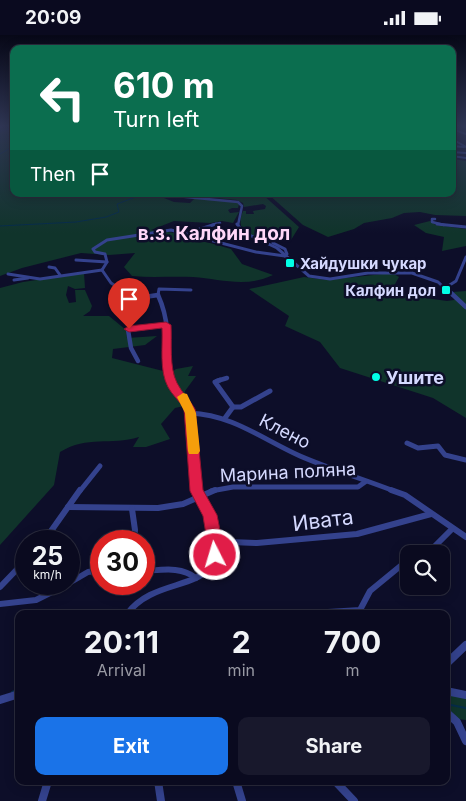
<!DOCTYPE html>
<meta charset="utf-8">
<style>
:root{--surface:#0a0a1f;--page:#18182c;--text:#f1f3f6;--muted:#999aa4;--line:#2a2b3d;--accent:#1a73e8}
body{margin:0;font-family:Inter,sans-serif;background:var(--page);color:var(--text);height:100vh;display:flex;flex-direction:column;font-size:19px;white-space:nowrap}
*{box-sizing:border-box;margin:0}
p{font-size:16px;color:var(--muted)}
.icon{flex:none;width:28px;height:28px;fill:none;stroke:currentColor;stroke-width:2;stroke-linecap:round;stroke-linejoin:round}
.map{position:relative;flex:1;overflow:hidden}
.details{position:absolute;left:15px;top:575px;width:435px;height:175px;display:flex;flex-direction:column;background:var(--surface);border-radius:10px;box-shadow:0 2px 12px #0003,0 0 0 1px var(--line)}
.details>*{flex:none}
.banner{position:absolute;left:10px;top:10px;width:446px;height:152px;border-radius:10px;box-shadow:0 2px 12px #0003,0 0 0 1px var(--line);background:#0b6e4f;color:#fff;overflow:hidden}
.tools{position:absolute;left:400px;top:510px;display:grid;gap:10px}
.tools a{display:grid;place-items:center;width:50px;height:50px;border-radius:10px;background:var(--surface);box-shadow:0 2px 12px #0003,0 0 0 1px var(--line);font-size:25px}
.speed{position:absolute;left:15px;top:495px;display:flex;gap:10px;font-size:25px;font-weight:700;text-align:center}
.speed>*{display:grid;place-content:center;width:65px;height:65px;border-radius:50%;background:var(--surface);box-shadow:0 2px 12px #0003,0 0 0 1px var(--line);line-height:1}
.speed small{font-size:12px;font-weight:400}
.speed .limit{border:8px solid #d22;background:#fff;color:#111}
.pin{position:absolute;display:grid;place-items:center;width:42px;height:42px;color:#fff;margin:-51px -21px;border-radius:50% 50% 50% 0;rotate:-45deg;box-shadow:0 0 5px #0007}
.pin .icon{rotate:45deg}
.me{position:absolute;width:55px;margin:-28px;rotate:355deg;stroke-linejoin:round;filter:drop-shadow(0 0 4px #0008)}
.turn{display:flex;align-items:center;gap:18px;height:105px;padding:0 20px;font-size:22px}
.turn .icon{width:65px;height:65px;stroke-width:2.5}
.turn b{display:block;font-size:35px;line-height:42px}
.then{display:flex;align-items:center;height:48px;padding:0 20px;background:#0003;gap:10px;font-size:19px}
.eta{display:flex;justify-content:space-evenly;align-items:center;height:85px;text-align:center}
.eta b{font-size:30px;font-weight:700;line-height:35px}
.action{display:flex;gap:10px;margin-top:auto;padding:10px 20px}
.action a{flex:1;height:58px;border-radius:10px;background:var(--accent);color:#fff;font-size:20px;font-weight:700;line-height:58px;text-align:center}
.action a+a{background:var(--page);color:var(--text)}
.status{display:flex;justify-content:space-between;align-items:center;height:35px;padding:0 25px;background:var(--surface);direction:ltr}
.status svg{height:14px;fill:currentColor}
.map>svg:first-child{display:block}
.green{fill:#10342b}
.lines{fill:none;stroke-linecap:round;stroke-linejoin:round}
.stream-far1{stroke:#052c4a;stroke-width:1}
.stream{stroke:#052c4a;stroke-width:2}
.minor-far6{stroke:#34428d;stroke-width:2}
.minor-far5{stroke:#34428d;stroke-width:2.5}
.minor-far4{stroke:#34428d;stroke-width:3}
.minor-far3{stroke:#34428d;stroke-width:4.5}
.minor-far2{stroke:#34428d;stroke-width:5}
.minor-far1{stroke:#34428d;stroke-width:6}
.minor{stroke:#34428d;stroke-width:8}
.route{fill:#e11d48;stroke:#92132f}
.slow{fill:#f59e0b}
.poi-dot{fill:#01ffe6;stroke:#0d0e29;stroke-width:2}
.labels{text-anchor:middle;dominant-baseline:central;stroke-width:5;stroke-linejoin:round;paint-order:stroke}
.far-poi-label{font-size:15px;font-weight:bold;fill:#d5d9ff;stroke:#0d0e29;text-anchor:start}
.poi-label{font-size:18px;font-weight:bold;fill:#d5d9ff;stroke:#0d0e29;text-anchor:start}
.street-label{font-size:18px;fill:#d5d9ff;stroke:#0d0e29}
.far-district-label{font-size:19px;font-weight:bold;fill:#ffd7f8;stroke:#0d0e29}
.near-street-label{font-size:21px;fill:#d5d9ff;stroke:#0d0e29}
</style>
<div class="status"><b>20:09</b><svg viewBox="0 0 49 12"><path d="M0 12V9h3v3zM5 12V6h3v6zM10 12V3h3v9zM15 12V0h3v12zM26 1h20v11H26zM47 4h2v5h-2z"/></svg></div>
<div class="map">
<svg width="466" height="766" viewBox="0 0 466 766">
<rect width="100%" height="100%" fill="#0d0e29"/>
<!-- green -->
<g class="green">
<path d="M14 92V159H150L181 162 164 163 174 167 190 168 195 163 236 167 239 169 238 173H232L228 175 230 178 239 177 233 188 222 186 210 188 174 186 151 195 175 198 231 214 242 229 273 240C247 253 220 244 193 242 172 241 152 243 132 241L124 232 135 218 109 220 81 218 22 233 0 241V94Z"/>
<polygon points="453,124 466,126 466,181 435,180 420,177 404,178 392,183 364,188 354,194 328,202 303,190 268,159 452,159"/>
<path d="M233 159H262L299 192 291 205C285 204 278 202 271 201 266 200 260 202 254 201 240 198 238 188 243 176H246V179H254L253 176 265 174 266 171 263 169 244 172 243 168 237 165 195 161 247 163 251 160Z"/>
<polygon points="430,186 436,190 466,194 466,211 442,216 444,202 426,198 414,190"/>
<path d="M84 238 85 253 75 254 68 251 66 260 69 268 76 267 75 255H85L92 271 90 276 83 281H109L126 295 127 303 157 301 145 310 113 314 112 323 171 338 176 334 193 331 188 341H196L185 356 184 371 175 373 161 389 170 404 146 412H133L139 402C110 411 88 400 60 417L54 450 0 510V253L23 247Z"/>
<polygon points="392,238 399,242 390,258 447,266 454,265 457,262 453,257 466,256 466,383 433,363 340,333 320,307 285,291 289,281 249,254 304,242 327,245"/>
<polygon points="446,658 466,662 466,685 457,684 452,677 446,674"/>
</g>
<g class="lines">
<!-- stream-far1 -->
<g class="stream-far1">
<polyline points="0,96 14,93"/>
<polyline points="0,119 14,111"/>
<polyline points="0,191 76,187 106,182 119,177 117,169 144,159"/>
</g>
<!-- stream -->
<g class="stream">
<polyline points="12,657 19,654"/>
<polyline points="446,669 466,673"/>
</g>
<!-- minor-far6 -->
<g class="minor-far6">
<polyline points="462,91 466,92"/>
<polyline points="0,93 1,91"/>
<polyline points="452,94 466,99"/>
<polyline points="452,104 466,112"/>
<polyline points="452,111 464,112"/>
<polyline points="452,117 466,118"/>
<polyline points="452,121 466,123"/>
</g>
<!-- minor-far5 -->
<g class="minor-far5">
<polyline points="155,159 238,167 242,171 238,190"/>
<polyline points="435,184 432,184 432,187 444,190"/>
<polyline points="212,190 220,188"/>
</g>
<!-- minor-far4 -->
<g class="minor-far4">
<polyline points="237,189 243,197 277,213 309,241 330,244 368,238 412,238 438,247 452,260"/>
<polyline points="437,189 466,192"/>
<polyline points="187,198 216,189"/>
<polyline points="273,208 285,214 287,219 285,221"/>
<polyline points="76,225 107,227"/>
<polyline points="49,232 55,233 60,240"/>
<polyline points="102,235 107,227 105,219 95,217 93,214 107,205 171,195 256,217 285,221"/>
<polyline points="102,235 111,248 130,260"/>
<polyline points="8,239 40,244 102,235"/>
<polyline points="14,245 28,243"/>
<polyline points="445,253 456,246 466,222"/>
<polyline points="158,260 159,254 191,255"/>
</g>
<!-- minor-far3 -->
<g class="minor-far3">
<polyline points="128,258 131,260 131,264 158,260"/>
<polyline points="451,258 466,272"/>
<path d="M158 260C163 271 166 282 167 295 168 312 165 330 171 346"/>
<polyline points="138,326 131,313 128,295 166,290"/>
<polyline points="217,346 227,343"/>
</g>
<!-- minor-far2 -->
<g class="minor-far2">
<path d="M171 345C175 356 184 363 189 374L196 456"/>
<polyline points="220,345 215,347 233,372"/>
<polyline points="233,372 241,372 270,356"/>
<path d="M190 378C233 380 262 404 300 421 330 434 363 444 394 456"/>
<polyline points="225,383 233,372"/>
<polyline points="407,408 418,413 438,411 445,420 466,425"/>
<polyline points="80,456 100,431"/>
<polyline points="211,456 233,452 358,452 365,447"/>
</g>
<!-- minor-far1 -->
<g class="minor-far1">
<polyline points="391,455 405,460 466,502"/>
<polyline points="68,472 158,473 183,469 215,455"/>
<polyline points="132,474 135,495 134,506"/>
<polyline points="44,506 80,455"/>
<polyline points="216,509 230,507 257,508 357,499 431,479"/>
<polyline points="421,519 433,513 452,494"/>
<path d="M144 536C162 535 181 531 196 543"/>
<polyline points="69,548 88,537 101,535"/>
<polyline points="0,552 26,525"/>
<polyline points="0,569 36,565 68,549"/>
<path d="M127 579C161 533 236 567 210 482 207 472 200 464 196 455"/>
<polyline points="296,579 360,575 370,556 409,524"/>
</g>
<!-- minor -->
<g class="minor">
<polyline points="446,629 466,610"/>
<polyline points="446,656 466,660"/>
<polyline points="0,665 19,659"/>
<polyline points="446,677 457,687 466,706"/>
<polyline points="158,746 161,766"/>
<polyline points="236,746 242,766"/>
<polyline points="335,746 354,766"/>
<polyline points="42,766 48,746"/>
</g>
</g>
<!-- sky -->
<linearGradient id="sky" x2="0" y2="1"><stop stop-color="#070817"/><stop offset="0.46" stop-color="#2f3654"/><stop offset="1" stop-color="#2f3654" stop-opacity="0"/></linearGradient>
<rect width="466" height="198" fill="url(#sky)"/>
<!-- route -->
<path class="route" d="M166 287 171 290C172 308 169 332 177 348 182 358 190 365 195 374L203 455 217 480 223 510 220 525 215 527 210 525 203 481 190 456 184 374C180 366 172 360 168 352 159 335 163 312 162 293L129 297 124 294 129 291Z"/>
<!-- slow -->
<polygon class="slow" points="183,358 187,359 196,378 200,416 198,419 189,419 188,416 185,378 177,362"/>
<!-- markers -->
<g class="poi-dot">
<rect x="285" y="223" width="10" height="10" rx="2.5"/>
<rect x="441" y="250" width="10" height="10" rx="2.5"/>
<circle cx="376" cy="342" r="5"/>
</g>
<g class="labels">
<!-- far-poi labels -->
<g class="far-poi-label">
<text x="300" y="228">Хайдушки чукар</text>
<text x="436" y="255" text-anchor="end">Калфин дол</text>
</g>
<!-- poi labels -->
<g class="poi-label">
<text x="386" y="342">Ушите</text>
</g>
<!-- street labels -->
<g class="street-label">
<text transform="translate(285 396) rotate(27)">Клено</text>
<text transform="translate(288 437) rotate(-3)">Марина поляна</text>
</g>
<!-- far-district labels -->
<g class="far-district-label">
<text x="214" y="198">в.з. Калфин дол</text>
</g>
<!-- near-street labels -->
<g class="near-street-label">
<text transform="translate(323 485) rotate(-7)">Ивата</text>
</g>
</g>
</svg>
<div class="tools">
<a><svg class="icon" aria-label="search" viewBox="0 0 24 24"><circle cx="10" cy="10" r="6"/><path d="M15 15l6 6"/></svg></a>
</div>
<div class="speed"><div>25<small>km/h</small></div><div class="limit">30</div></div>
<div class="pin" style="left:129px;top:294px;background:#d93025"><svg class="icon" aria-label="arrive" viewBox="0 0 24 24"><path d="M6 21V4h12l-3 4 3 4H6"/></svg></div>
<svg class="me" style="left:215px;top:520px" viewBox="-20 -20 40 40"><circle r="17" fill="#e11d48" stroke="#fff" stroke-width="3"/><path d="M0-11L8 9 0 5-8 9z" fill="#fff"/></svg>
<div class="banner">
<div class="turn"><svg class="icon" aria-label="left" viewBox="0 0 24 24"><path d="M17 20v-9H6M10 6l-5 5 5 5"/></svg><div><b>610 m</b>Turn left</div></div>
<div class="then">Then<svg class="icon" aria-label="arrive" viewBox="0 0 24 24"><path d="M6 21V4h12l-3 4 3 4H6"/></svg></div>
</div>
<section class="details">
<div class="eta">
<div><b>20:11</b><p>Arrival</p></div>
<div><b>2</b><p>min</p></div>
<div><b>700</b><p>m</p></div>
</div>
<div class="action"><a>Exit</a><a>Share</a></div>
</section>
</div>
